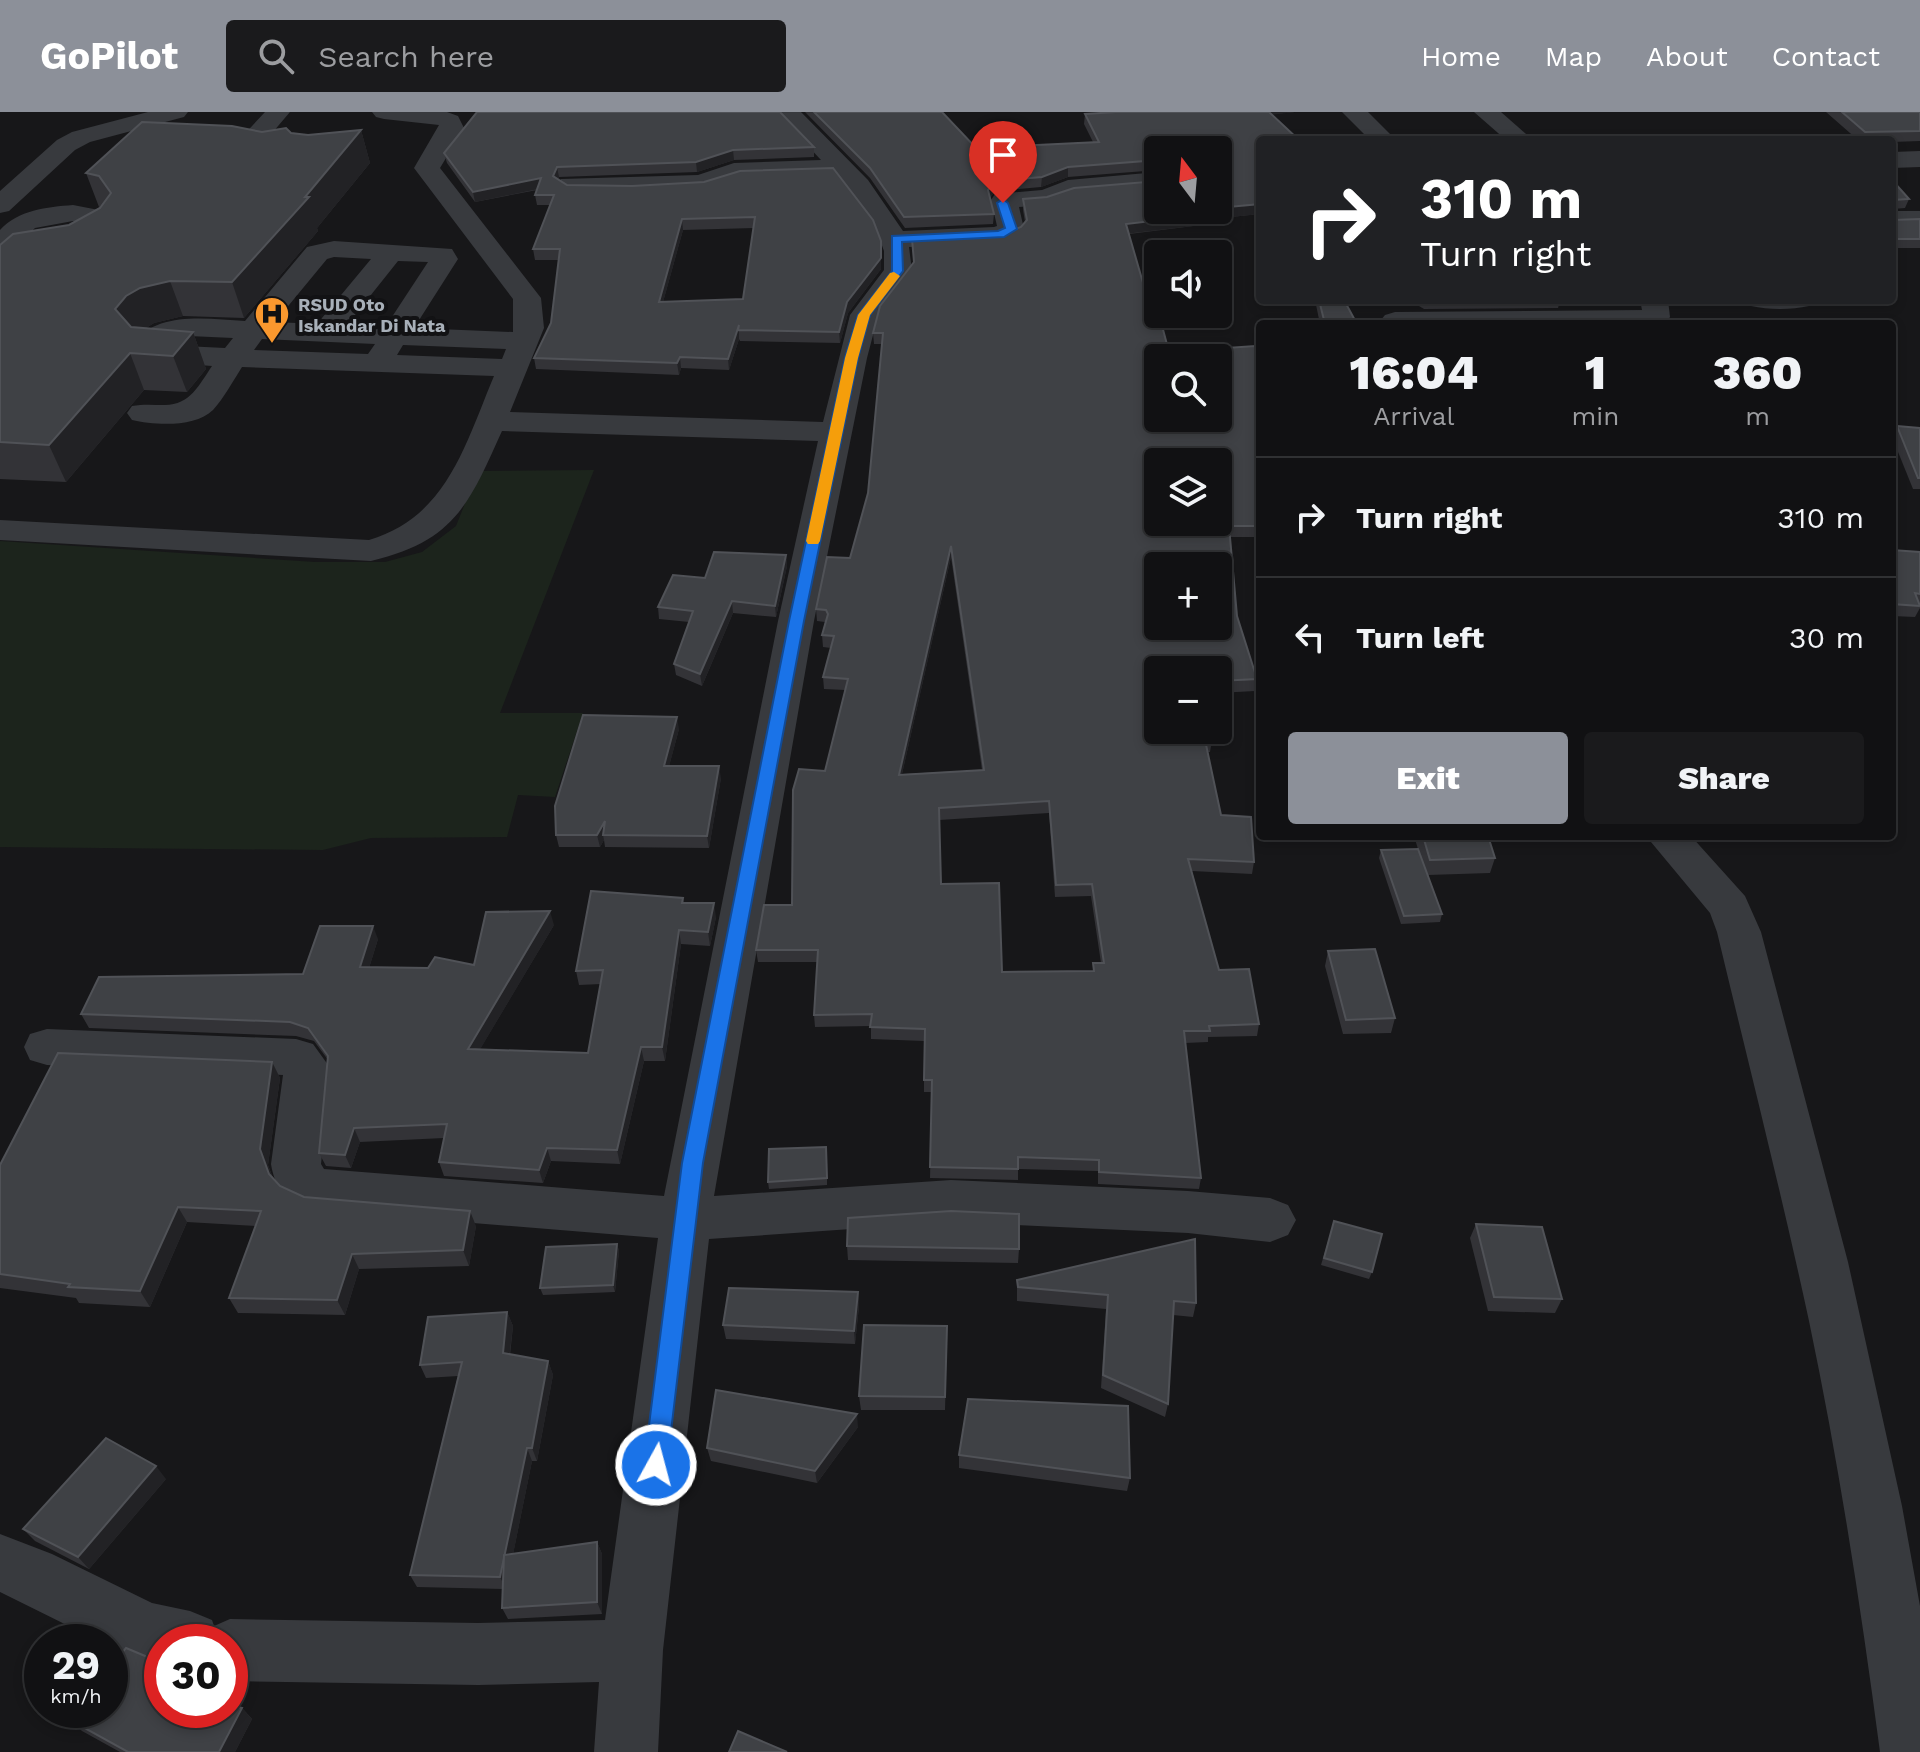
<!DOCTYPE html>
<meta charset="utf-8">
<style>
:root{--surface:#111113;--page:#1a1a1c;--text:#f1f3f6;--muted:#9c9da0;--line:#303133;--accent:#8c9099}
body{margin:0;font-family:"Work Sans",sans-serif;background:var(--page);color:var(--text);height:100vh;display:flex;flex-direction:column;font-size:30px;white-space:nowrap}
*{box-sizing:border-box;margin:0}
p{font-size:26px;color:var(--muted)}
.icon{flex:none;width:44px;height:44px;fill:none;stroke:currentColor;stroke-width:2;stroke-linecap:round;stroke-linejoin:round}
.map{position:relative;flex:1;overflow:hidden}
.side{position:absolute;left:1256px;top:208px;width:640px;height:520px;display:flex;flex-direction:column;background:var(--surface);border-radius:8px;box-shadow:0 4px 12px #0003,0 0 0 2px var(--line)}
.side>*{flex:none}
.hud{position:absolute;left:1256px;top:24px;width:640px;height:168px;border-radius:8px;box-shadow:0 4px 12px #0003,0 0 0 2px var(--line);background:#202124;color:#fff;overflow:hidden}
.needle{width:52px;rotate:344deg}
.controls{position:absolute;left:1144px;top:24px;display:grid;gap:16px}
.controls a{display:grid;place-items:center;width:88px;height:88px;border-radius:8px;background:var(--surface);box-shadow:0 4px 12px #0003,0 0 0 2px var(--line);font-size:40px}
.speed{position:absolute;left:24px;top:1512px;display:flex;gap:16px;font-size:40px;font-weight:700;text-align:center}
.speed>*{display:grid;place-content:center;width:104px;height:104px;border-radius:50%;background:var(--surface);box-shadow:0 4px 12px #0003,0 0 0 2px var(--line);line-height:1}
.speed small{font-size:20px;font-weight:400}
.speed .limit{border:12px solid #d22;background:#fff;color:#111}
.pin{position:absolute;display:grid;place-items:center;width:68px;height:68px;color:#fff;margin:-82px -34px;border-radius:50% 50% 50% 0;rotate:-45deg;box-shadow:0 0 8px #0007}
.pin .icon{rotate:45deg}
.me{position:absolute;width:88px;margin:-44px;rotate:7deg;stroke-linejoin:round;filter:drop-shadow(0 0 6px #0008)}
.turn{display:flex;align-items:center;gap:28px;height:168px;padding:0 32px;font-size:36px}
.turn .icon{width:104px;height:104px;stroke-width:2.5}
.turn b{display:block;font-size:56px;line-height:68px}
.eta{display:flex;justify-content:space-evenly;align-items:center;height:136px;text-align:center}
.eta b{font-size:48px;font-weight:800;line-height:56px}
.primary-button{display:flex;gap:16px;margin-top:auto;padding:16px 32px}
.primary-button a{flex:1;height:92px;border-radius:8px;background:var(--accent);color:#fff;font-size:32px;font-weight:800;line-height:92px;text-align:center}
.primary-button a+a{background:var(--page);color:var(--text)}
ul{padding:0;list-style:none}
li{display:flex;align-items:center;gap:24px;height:120px;padding:0 32px;border-top:2px solid var(--line)}
li div{flex:1}
li b{display:block;font-size:30px}
li em{font-style:normal}
header{display:flex;align-items:center;gap:48px;box-sizing:border-box;height:112px;padding:0 40px;background:var(--accent);color:#fff}
header strong{font-size:38px}
nav{display:flex;gap:44px;margin-inline-start:auto;font-size:28px}
.search{width:560px;height:72px;background:var(--page);display:flex;align-items:center;gap:20px;box-sizing:border-box;padding:0 28px;border-radius:8px;color:var(--muted);font-size:30px}
.map>svg:first-child{display:block}
.green{fill:#1c241c}
.lines{fill:none;stroke-linecap:round;stroke-linejoin:round}
.minor{fill:#383a3e;fill-rule:evenodd}
.wall{fill:#333337;fill-rule:evenodd}
.shaded-wall{fill:#222225}
.building{fill:#3f4145;stroke:#505257;stroke-width:2;fill-rule:evenodd}
.route{fill:#1a73e8;stroke:#114b97;stroke-width:2}
.slow{fill:#f59e0b}
.labels{text-anchor:middle;dominant-baseline:central;stroke-width:8;stroke-linejoin:round;paint-order:stroke}
.far-poi-label{font-size:18px;font-weight:bold;fill:#a8b0b9;stroke:#121214;text-anchor:start}
</style>
<header>
<strong>GoPilot</strong>
<div class="search"><svg class="icon" aria-label="search" viewBox="0 0 24 24"><circle cx="10" cy="10" r="6"/><path d="M15 15l6 6"/></svg>Search here</div>
<nav><a>Home</a><a>Map</a><a>About</a><a>Contact</a></nav>
</header>
<div class="map">
<svg width="1920" height="1640" viewBox="0 0 1920 1640">
<rect width="100%" height="100%" fill="#171719"/>
<!-- green -->
<polygon class="green" points="594,358 500,601 583,601 555,685 518,683 507,725 371,726 323,738 0,735 0,429 315,450 385,450 422,440 456,414 478,359"/>
<g class="lines">
<!-- minor -->
<g class="minor">
<polygon points="148,0 188,0 184,5 90,30 75,38 9,99 0,101 0,79 57,28 72,20"/>
<path d="M265 0H290L261 34 283 39 286 44 283 49C269 53 253 47 239 43L236 38 239 28Z"/>
<path d="M372 0H447L458 4 464 16 440 56 541 186 544 216 510 300 823 310 850 203 884 158V139L876 117 835 63 740 66C705 88 613 79 570 80L561 77 557 72 561 67 698 63 734 51 821 48 776 0H801L868 68 903 119 994 115 997 114 991 88 995 82 1042 78 1068 68 1158 60V76L1073 83 1046 93 1019 95 1024 117 1020 123 1000 131 909 135 912 159 878 204 867 246 814 509 714 1084 951 1068 1188 1079 1270 1086 1288 1093 1296 1108 1288 1123 1270 1130 1188 1121 951 1110 709 1127 663 1538 658 1640H594L599 1570 478 1573 230 1569V1530H162V1554L110 1534V1530H101L0 1480V1422L52 1442 152 1491 190 1499 212 1508 214 1514 230 1507 478 1511 605 1508 658 1126 312 1098C288 1090 275 1078 271 1052L283 963 47 953 30 948 24 935 30 922 47 917 296 927 313 932 331 957 321 1052 324 1057 664 1084 778 509 818 329 502 319C469 392 455 429 371 449L0 428V408L369 428C447 405 465 333 494 264L242 255C233 269 224 286 213 298 195 316 154 313 132 308L127 301 132 294C143 292 153 293 165 293 190 293 199 273 212 254L147 249 132 233C156 198 208 207 245 209L307 135 334 129 452 137 458 147 414 216 513 220V187L414 56 439 13 384 7 376 5ZM334 145 371 147 317 212 275 210 327 147ZM398 149 428 150 386 214 347 213ZM189 224 233 226 225 236 164 233 170 228ZM262 227 375 232 368 242 254 238ZM403 233 506 237 502 247 397 243Z"/>
<polygon points="1342,0 1368,0 1396,28 1370,28"/>
<polygon points="1474,0 1501,0 1533,28 1506,28"/>
<polygon points="1920,39 1920,55 1892,56 1892,40"/>
<path d="M73 93 109 100 121 117C100 148 30 167 0 138V118C18 98 47 95 73 93ZM73 109 88 110 94 116C77 131 41 145 21 129L35 116Z"/>
<rect x="1892" y="99" width="28" height="16"/>
<polygon points="1640,188 1668,188 1670,205 1666,211 1383,212 1380,209 1385,203 1395,200 1642,198"/>
<path d="M1747 188H1813L1809 194C1791 198 1769 198 1751 194Z"/>
<path d="M1646 724H1691L1745 784 1761 820 1848 1150 1902 1394 1920 1494V1640H1880C1861 1496 1839 1352 1809 1209 1781 1079 1748 950 1717 820L1710 801Z"/>
</g>
</g>
<!-- wall -->
<g class="wall">
<path d="M805 0H942L976 36 1093 30 1084 12 1085 2 1116 0H1295L1272 2 1299 28H1260V102L1211 107 1210 112 1129 122 1150 195H1157L1169 240 1255 234 1260 244V425H1230L1237 504 1257 567 1255 579 1218 581V558H1158V618H1210L1212 628 1210 640H1208L1221 703 1251 705 1254 750 1252 762 1192 759 1219 858 1249 857 1259 912 1257 924 1208 925V930L1185 931 1201 1066 1199 1077 1098 1072V1059L1018 1057V1068L930 1066 932 980H924V929L871 927V914L815 915 814 903 817 850H758L756 838 764 793H792L793 678 799 657 825 659 845 578 824 577 823 565 831 536 823 535 822 523 825 510 817 509 816 497 827 445 850 446 868 381 882 232H874L873 221 880 194 914 151 912 127 1001 123 1021 115 1025 110 1023 98V87L1047 85 1074 76 1158 69V98H1218V38H1158V58L1068 65 1041 75 995 79 990 86 994 102 993 112 905 116 870 66ZM1158 246H1218V306H1158ZM1158 350H1218V410H1158ZM951 445 982 658 902 662ZM1158 454H1218V514H1158ZM1049 701 1055 785 1091 784 1101 851H1093V859L1002 860 999 771 941 772 939 708Z"/>
<polygon points="1826,0 1920,0 1920,29 1892,30 1892,28 1858,28"/>
<polygon points="361,18 370,51 317,116 318,119 244,206 183,204 154,211 146,216 193,220 206,257 187,280 144,278 66,370 0,367 0,133 69,113 100,95 99,95 86,61 262,20 308,23"/>
<path d="M814 35V45L734 48 697 60 559 65 558 67 567 73 632 74 704 70 881 157 848 201 840 231 740 229 739 227 729 258 681 256 679 263 536 257 534 246 551 211 559 148H535L533 137 550 93H537L535 83 537 78 475 90 447 51 444 41ZM754 116 743 187 663 190 683 118Z"/>
<polygon points="1892,68 1909,87 1905,96 1893,97 1893,108 1920,107 1920,136 1892,136"/>
<polygon points="1315,188 1344,188 1357,212 1320,212"/>
<polygon points="1409,188 1559,188 1560,189 1558,196 1424,197"/>
<polygon points="1897,314 1920,316 1920,377 1913,377 1892,325"/>
<polygon points="1892,438 1920,440 1920,496 1915,505 1892,504"/>
<polygon points="786,443 787,454 776,505 733,501 702,574 676,563 674,552 689,510 659,507 658,495 705,466"/>
<polygon points="679,617 669,654 721,666 709,736 605,735 604,728 600,735 559,735 556,723"/>
<polygon points="1414,724 1488,724 1495,746 1490,761 1428,763 1442,802 1440,810 1401,812 1379,746 1381,738 1418,737"/>
<polygon points="683,786 684,791 716,805 710,834 681,832 665,949 644,949 620,1052 551,1049 543,1071 444,1064 439,1050 444,1026 360,1030 351,1056 326,1054 319,1041 328,948 314,929 296,924 89,916 81,902 303,862 378,827 369,856 428,856 474,853 554,813 480,937 588,941 601,872 579,873 576,859"/>
<polygon points="1328,839 1395,906 1391,921 1343,922 1325,854"/>
<polygon points="272,950 280,966 268,1053 273,1066 280,1074 304,1085 476,1114 469,1154 359,1157 345,1203 238,1201 229,1186 256,1114 187,1110 150,1195 79,1191 76,1186 0,1176 0,1053"/>
<polygon points="827,1042 827,1073 769,1077 768,1070"/>
<polygon points="1334,1109 1372,1160 1369,1167 1321,1153"/>
<polygon points="1476,1112 1562,1187 1555,1201 1488,1199 1470,1126"/>
<polygon points="617,1132 619,1139 615,1180 543,1183 540,1176"/>
<polygon points="847,1134 1019,1137 1018,1151 848,1148"/>
<polygon points="1017,1168 1196,1191 1193,1205 1173,1203 1168,1292 1165,1305 1101,1276 1106,1197 1017,1189"/>
<polygon points="858,1180 859,1194 855,1232 726,1227 723,1213"/>
<polygon points="507,1200 513,1214 510,1243 548,1249 553,1263 537,1349 532,1349 513,1442 597,1430 602,1442 602,1502 508,1507 502,1496 503,1477 417,1475 410,1463 458,1264 426,1266 420,1253"/>
<polygon points="947,1228 945,1298 861,1298 859,1284"/>
<polygon points="858,1315 817,1371 711,1349 707,1336"/>
<polygon points="959,1343 1130,1366 1127,1379 959,1356"/>
<polygon points="166,1367 89,1457 35,1429 23,1417"/>
<polygon points="242,1596 252,1607 235,1640 120,1640 82,1619 70,1608 162,1598"/>
</g>
<!-- shaded-wall -->
<g class="shaded-wall">
<polygon points="1262,0 1295,0 1261,4"/>
<polygon points="361,18 370,51 317,116 318,119 244,206 232,170"/>
<polygon points="733,38 734,48 697,60 696,50"/>
<polygon points="557,55 559,65 555,74 553,64"/>
<polygon points="1068,55 1068,65 1041,75 1042,65"/>
<polygon points="541,66 543,76 475,90 473,80"/>
<polygon points="995,69 995,79 988,89 988,78"/>
<polygon points="1260,92 1260,102 1211,107 1210,112 1125,122 1126,112 1207,98 1218,98 1218,96"/>
<polygon points="682,107 683,118 660,201 659,190"/>
<polygon points="881,129 881,157 848,201 840,231 839,220 847,190"/>
<polygon points="170,169 183,204 154,211 140,220 129,233 115,197 126,184 140,176"/>
<polygon points="739,213 739,227 729,258 728,247"/>
<polygon points="193,220 206,257 187,280 173,244"/>
<polygon points="130,241 144,278 66,370 49,333"/>
<polygon points="680,245 681,256 679,263 677,251"/>
<polygon points="951,434 951,445 899,675 899,663"/>
<polygon points="786,443 787,454 776,505 775,494"/>
<polygon points="732,489 733,501 702,574 700,562"/>
<polygon points="677,605 679,617 666,666 664,654"/>
<polygon points="719,654 721,666 709,736 707,724"/>
<polygon points="605,709 603,723 604,728 600,735 597,723"/>
<polygon points="714,791 716,805 710,834 708,820"/>
<polygon points="550,799 554,813 472,951 468,937"/>
<polygon points="373,814 378,827 365,869 360,855"/>
<polygon points="679,818 681,832 665,949 662,935"/>
<polygon points="641,935 644,949 620,1052 617,1038"/>
<polygon points="272,950 280,966 268,1053 277,1077 269,1062 260,1037"/>
<polygon points="354,1016 360,1030 351,1056 345,1043"/>
<polygon points="547,1036 551,1049 543,1071 539,1058"/>
<polygon points="178,1095 187,1110 150,1195 140,1179"/>
<polygon points="470,1099 476,1114 469,1154 463,1138"/>
<polygon points="617,1132 619,1139 615,1180 613,1173"/>
<polygon points="352,1142 359,1157 345,1203 337,1188"/>
<polygon points="858,1180 859,1194 855,1232 854,1219"/>
<polygon points="507,1200 513,1214 508,1255 503,1241"/>
<polygon points="548,1249 553,1263 537,1349 532,1336"/>
<polygon points="857,1302 858,1315 817,1371 815,1359"/>
<polygon points="527,1336 532,1349 506,1477 500,1465"/>
<polygon points="156,1354 166,1367 89,1457 78,1445"/>
<polygon points="597,1430 602,1442 602,1502 597,1490"/>
<polygon points="242,1596 252,1607 235,1640 219,1640"/>
</g>
<!-- building -->
<g class="building">
<path d="M477 0H780L814 35 733 38 696 50 557 55 553 64 567 73 632 74 704 70 740 59 833 56 873 108 881 129V146L847 190 839 220 738 218 739 213 728 247 680 245 677 251 534 246 551 211 560 137H533L554 83H535L541 66 473 80 444 41ZM755 105 743 187 659 190 682 107Z"/>
<polygon points="814,0 942,0 976,36 1099,30 1085,2 1116,0 1269,0 1299,28 1260,28 1260,92 1218,96 1218,38 1158,38 1158,48 1068,55 1042,65 995,69 988,78 994,102 904,105 870,56"/>
<polygon points="1842,0 1920,0 1920,19 1865,20"/>
<polygon points="142,10 232,14 262,20 286,16 291,21 308,23 361,18 305,85 309,85 232,170 170,169 140,176 126,184 115,197 131,215 193,220 173,244 130,241 49,333 0,330 0,133 13,122 69,113 100,96 111,81 99,64 86,61"/>
<polygon points="1892,68 1909,87 1893,88 1893,108 1920,107 1920,127 1892,127"/>
<path d="M1158 69V98H1208L1211 102 1126 112 1150 195H1157L1169 240 1255 234 1260 244V414H1229L1237 504 1257 567 1218 569V558H1158V618H1210L1212 628H1205L1221 703 1251 705 1254 750 1188 747 1219 858 1249 857 1259 912 1209 914 1210 919H1184L1201 1066 1099 1060V1048L1018 1045V1057L930 1055 932 968H924L925 917 870 915 872 902 814 903 818 838H756L764 793H792L793 678 799 657 825 659 848 567 823 565 834 524 822 523 828 502 826 498 816 497 827 445 850 446 868 381 883 221H873L880 194 914 150 912 127 1001 123 1021 115 1027 108 1023 87 1047 85 1074 76ZM1158 246H1218V306H1158ZM1158 350H1218V410H1158ZM951 434 984 658 899 663ZM1158 454H1218V514H1158ZM1049 689 1056 773 1092 772 1104 851H1093L1094 859 1002 860 999 771 941 772 939 696Z"/>
<polygon points="1319,188 1344,188 1357,212 1325,212"/>
<polygon points="1423,188 1559,188 1560,189 1426,190"/>
<polygon points="1569,207 1571,212 1466,212 1458,208"/>
<polygon points="1897,314 1920,316 1920,366 1918,366"/>
<polygon points="1892,438 1920,440 1920,482 1915,481 1920,494 1892,492"/>
<polygon points="714,440 786,443 775,494 732,489 700,562 674,552 693,499 658,495 673,463 705,466"/>
<polygon points="583,603 677,605 664,654 719,654 707,724 603,723 605,709 597,723 556,723 555,694"/>
<polygon points="1423,724 1488,724 1495,746 1430,748"/>
<polygon points="1418,737 1442,802 1404,804 1381,738"/>
<polygon points="591,779 683,786 682,791 714,791 708,820 679,818 662,935 641,935 617,1038 547,1036 539,1058 439,1050 447,1012 354,1016 345,1043 319,1041 328,944 308,916 290,910 81,902 99,865 303,862 320,814 373,814 360,855 428,856 435,845 474,853 486,800 550,799 468,937 588,941 603,858 576,859"/>
<polygon points="1375,837 1395,906 1346,908 1328,839"/>
<polygon points="58,941 272,950 260,1037 269,1062 280,1074 304,1085 470,1099 463,1138 352,1142 337,1188 229,1186 261,1099 178,1095 140,1179 68,1175 70,1172 0,1162 0,1053"/>
<polygon points="826,1035 827,1066 768,1070 769,1037"/>
<polygon points="951,1099 1019,1102 1019,1137 847,1134 848,1106"/>
<polygon points="1334,1109 1382,1122 1372,1160 1324,1146"/>
<polygon points="1476,1112 1542,1115 1562,1187 1494,1185"/>
<polygon points="1195,1127 1196,1191 1174,1189 1168,1292 1103,1263 1108,1183 1018,1175 1017,1168"/>
<polygon points="617,1132 613,1173 540,1176 546,1135"/>
<polygon points="729,1176 858,1180 854,1219 723,1213"/>
<polygon points="507,1200 503,1241 548,1249 532,1336 527,1336 500,1465 410,1463 462,1250 420,1253 428,1205"/>
<polygon points="864,1213 947,1214 945,1285 859,1284"/>
<polygon points="716,1278 857,1302 815,1359 707,1336"/>
<polygon points="968,1287 1128,1294 1130,1366 959,1343"/>
<polygon points="106,1326 156,1354 78,1445 23,1417"/>
<polygon points="597,1430 597,1490 502,1496 504,1443"/>
<polygon points="126,1536 150,1546 154,1543 162,1548 162,1598 230,1598 230,1593 242,1596 219,1640 128,1640 70,1608 78,1598 110,1598 110,1556"/>
<polygon points="738,1619 787,1640 729,1640"/>
</g>
<!-- route -->
<polygon class="route" points="1003,87 1008,91 1017,117 1004,125 902,130 903,159 870,203 858,246 804,509 703,1051 667,1353 664,1361 656,1364 647,1361 644,1353 682,1051 789,509 845,246 858,203 892,159 892,124 998,119 1005,116 997,91"/>
<!-- slow -->
<polygon class="slow" points="894,160 900,164 870,203 858,246 820,429 818,432 808,432 806,429 845,246 858,203 890,161"/>
<!-- icons -->
<defs>
<symbol id="hospital-pin" viewBox="-11 -11 22 30"><path d="M0 17L-7.5 6A9.5 9.5 0 1 1 7.5 6Z" fill="#fa982e" stroke="#121214"/><path d="M-5-5h3v3.5h4V-5h3V5h-3V1.5h-4V5h-3Z" fill="#111"/></symbol>
</defs>
<g fill-rule="evenodd">
<use href="#hospital-pin" x="252" y="182" width="40" height="54"/>
</g>
<g class="labels">
<!-- far-poi labels -->
<g class="far-poi-label">
<text x="298" y="192">RSUD Oto<tspan x="298" dy="21">Iskandar Di Nata</tspan></text>
</g>
</g>
</svg>
<div class="controls">
<a><svg class="needle" viewBox="-14 -14 28 28"><path d="M0-13l5 13h-10z" fill="#e53935"/><path d="M0 13l5-13h-10z" fill="#9c9da0"/></svg></a>
<a><svg class="icon" aria-label="sound" viewBox="0 0 24 24"><path d="M4 9h4l5-4v14l-5-4H4zM17 9q2 3 0 6"/></svg></a>
<a><svg class="icon" aria-label="search" viewBox="0 0 24 24"><circle cx="10" cy="10" r="6"/><path d="M15 15l6 6"/></svg></a>
<a><svg class="icon" aria-label="layers" viewBox="0 0 24 24"><path d="M12 4l9 5-9 5-9-5zM3 14l9 5 9-5"/></svg></a>
<a>+</a>
<a>−</a>
</div>
<div class="speed"><div>29<small>km/h</small></div><div class="limit">30</div></div>
<div class="pin" style="left:1003px;top:91px;background:#d93025"><svg class="icon" aria-label="arrive" viewBox="0 0 24 24"><path d="M6 21V4h12l-3 4 3 4H6"/></svg></div>
<svg class="me" style="left:656px;top:1353px" viewBox="-20 -20 40 40"><circle r="17" fill="#1a73e8" stroke="#fff" stroke-width="3"/><path d="M0-11L8 9 0 5-8 9z" fill="#fff"/></svg>
<div class="hud">
<div class="turn"><svg class="icon" aria-label="right" viewBox="0 0 24 24"><path d="M7 20v-9h11M14 6l5 5-5 5"/></svg><div><b>310 m</b>Turn right</div></div>
</div>
<section class="side">
<div class="eta">
<div><b>16:04</b><p>Arrival</p></div>
<div><b>1</b><p>min</p></div>
<div><b>360</b><p>m</p></div>
</div>
<ul>
<li><svg class="icon" aria-label="right" viewBox="0 0 24 24"><path d="M7 20v-9h11M14 6l5 5-5 5"/></svg><div><b>Turn right</b></div><em>310 m</em></li>
<li><svg class="icon" aria-label="left" viewBox="0 0 24 24"><path d="M17 20v-9H6M10 6l-5 5 5 5"/></svg><div><b>Turn left</b></div><em>30 m</em></li>
</ul>
<div class="primary-button"><a>Exit</a><a>Share</a></div>
</section>
</div>
